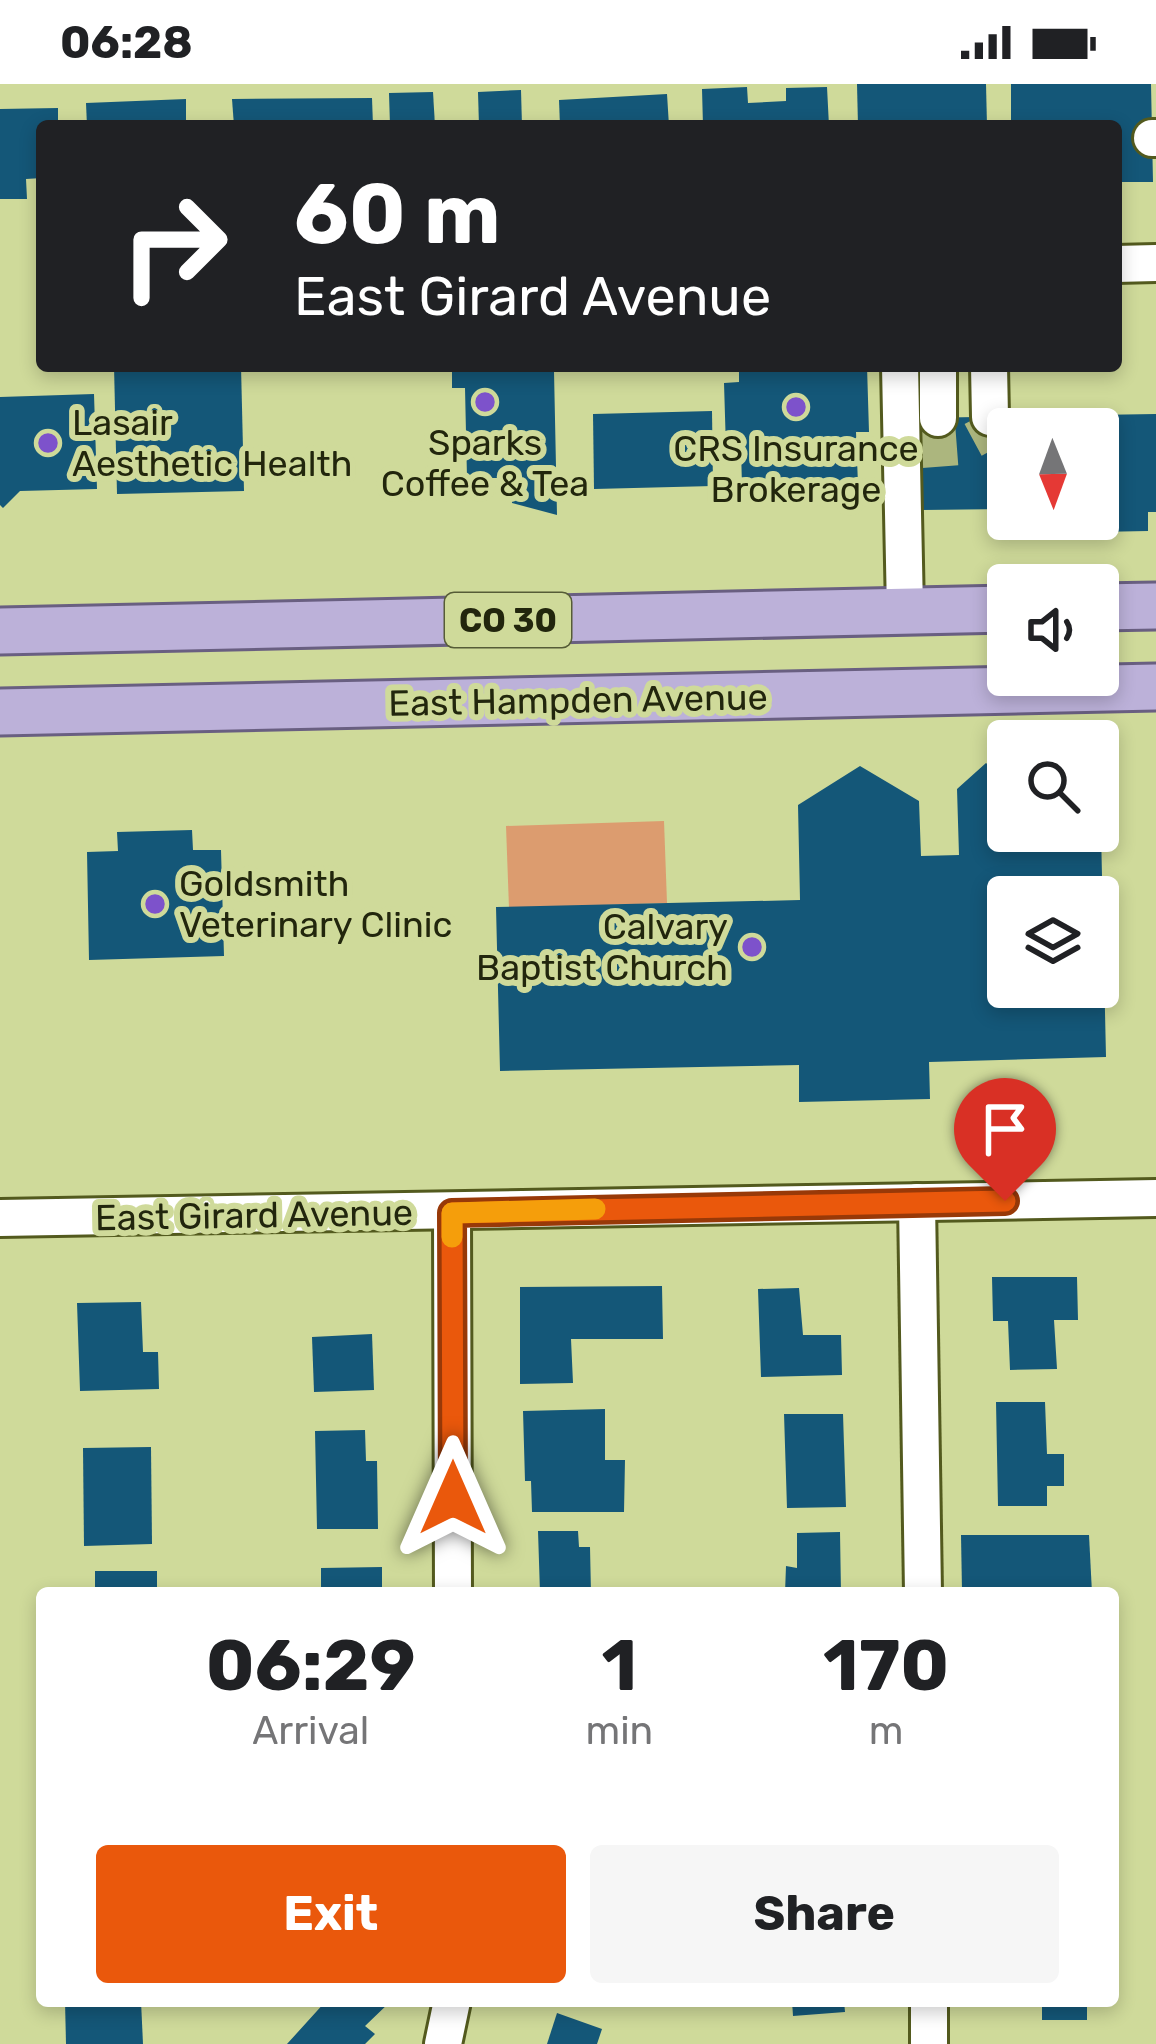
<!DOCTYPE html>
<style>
:root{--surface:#fff;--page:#f6f6f6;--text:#202124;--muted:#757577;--accent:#ea580c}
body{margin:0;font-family:Rubik,sans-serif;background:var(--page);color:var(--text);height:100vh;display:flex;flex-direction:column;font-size:45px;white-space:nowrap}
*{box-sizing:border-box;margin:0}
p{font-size:39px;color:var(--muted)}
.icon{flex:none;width:66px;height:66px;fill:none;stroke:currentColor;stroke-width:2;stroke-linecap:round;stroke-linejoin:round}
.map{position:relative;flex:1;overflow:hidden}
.sheet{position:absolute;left:36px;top:1503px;width:1083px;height:420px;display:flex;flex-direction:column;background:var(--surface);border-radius:12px;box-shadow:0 6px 18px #0003}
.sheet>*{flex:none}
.hud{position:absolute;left:36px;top:36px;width:1086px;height:252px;border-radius:12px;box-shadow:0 6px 18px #0003;background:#202124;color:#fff;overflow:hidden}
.needle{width:78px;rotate:179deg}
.tools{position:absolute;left:987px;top:324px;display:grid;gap:24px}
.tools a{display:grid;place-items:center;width:132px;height:132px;border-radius:12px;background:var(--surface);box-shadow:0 6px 18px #0003;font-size:60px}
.pin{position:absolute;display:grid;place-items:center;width:102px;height:102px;color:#fff;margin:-123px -51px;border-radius:50% 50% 50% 0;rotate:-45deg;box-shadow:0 0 12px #0007}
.pin .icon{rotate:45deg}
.me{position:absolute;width:132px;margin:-66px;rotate:0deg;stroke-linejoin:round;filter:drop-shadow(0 0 9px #0008)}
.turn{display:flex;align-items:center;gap:42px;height:252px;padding:0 60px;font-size:54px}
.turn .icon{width:156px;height:156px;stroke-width:2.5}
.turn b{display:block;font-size:84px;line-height:102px}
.eta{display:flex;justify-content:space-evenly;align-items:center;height:204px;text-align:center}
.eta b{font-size:72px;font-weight:700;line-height:84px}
.button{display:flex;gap:24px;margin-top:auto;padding:24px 60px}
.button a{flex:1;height:138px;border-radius:12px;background:var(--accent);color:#fff;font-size:48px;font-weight:700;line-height:138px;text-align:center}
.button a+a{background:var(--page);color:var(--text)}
.status{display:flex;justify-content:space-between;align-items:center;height:84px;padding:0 60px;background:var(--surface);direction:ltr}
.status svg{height:33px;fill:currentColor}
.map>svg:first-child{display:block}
.green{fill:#dc9c6f}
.building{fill:#145778;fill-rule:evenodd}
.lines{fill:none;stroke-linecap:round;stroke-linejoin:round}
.minor-tunnel{stroke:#acb67e;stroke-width:36;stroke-dasharray:36 18;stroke-linecap:butt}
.minor-casing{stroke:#535a1e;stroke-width:42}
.major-casing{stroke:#695f81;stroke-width:51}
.minor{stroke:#fff;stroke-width:36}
.major{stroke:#bcb1d9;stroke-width:45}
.route-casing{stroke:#983908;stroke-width:30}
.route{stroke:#ea580c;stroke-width:21}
.slow{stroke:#f59e0b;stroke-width:21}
.poi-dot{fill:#7d52cb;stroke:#cfda9a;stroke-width:4.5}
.labels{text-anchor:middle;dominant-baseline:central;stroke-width:12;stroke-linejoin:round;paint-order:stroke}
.shield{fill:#cfda9a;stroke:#565c37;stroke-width:3}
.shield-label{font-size:33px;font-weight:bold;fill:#22260d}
.poi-label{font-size:36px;fill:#22260d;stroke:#cfda9a;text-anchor:start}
.street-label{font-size:36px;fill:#22260d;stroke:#cfda9a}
</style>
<div class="status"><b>06:28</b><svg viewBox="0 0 49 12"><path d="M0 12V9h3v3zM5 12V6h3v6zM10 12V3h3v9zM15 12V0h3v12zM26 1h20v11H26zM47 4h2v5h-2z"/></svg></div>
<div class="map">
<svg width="1156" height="1960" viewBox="0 0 1156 1960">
<rect width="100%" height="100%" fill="#cfda9a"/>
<!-- green -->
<polygon class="green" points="664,737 667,819 509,824 506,742"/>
<!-- building -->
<g class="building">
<polygon points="857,0 986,0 987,42 858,42"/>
<polygon points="1011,0 1151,0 1153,98 1116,98 1116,42 1011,42"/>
<polygon points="747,3 748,19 786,17 786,4 827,3 829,42 703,42 702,5"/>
<polygon points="521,6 522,42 479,42 478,8"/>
<polygon points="433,8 435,42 390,42 389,9"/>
<polygon points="667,10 669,42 560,42 559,16"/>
<polygon points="372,14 373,42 234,42 232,15"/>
<polygon points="186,15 186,42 87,42 86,19"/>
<polygon points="58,24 58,42 42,42 42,94 26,95 27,115 0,115 0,25"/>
<polygon points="114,282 241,282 244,407 117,410"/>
<polygon points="452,282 541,282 554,287 557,431 512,419 511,394 467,394 465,304 452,304"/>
<polygon points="739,282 867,282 869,348 856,348 858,401 742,403 741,364 726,365 724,299 739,298"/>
<polygon points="94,310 97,405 20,407 3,424 0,421 0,313"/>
<polygon points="712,327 713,402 594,405 593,330"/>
<polygon points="1156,330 1156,428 1148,428 1148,447 1096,448 1098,345 1008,345 1008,425 922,426 920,334"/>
<path d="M986 679 1008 698V747H1101L1106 973 929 978 930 1015 799 1018V981L500 987 496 823 800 816 798 721 860 682 919 717 921 772 959 771 957 705ZM1008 813H1098V903H1008Z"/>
<polygon points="192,746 193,766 221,766 224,872 89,876 87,768 118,767 117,748"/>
<polygon points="992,1193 1077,1193 1078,1236 1054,1236 1057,1285 1010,1286 1008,1237 993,1237"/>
<polygon points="662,1202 663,1255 571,1255 573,1299 520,1300 520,1203"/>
<polygon points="799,1204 803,1251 841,1251 842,1291 761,1293 758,1205"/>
<polygon points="141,1218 143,1268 158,1268 159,1305 80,1307 77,1219"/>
<polygon points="372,1250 374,1306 314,1308 312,1253"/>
<polygon points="996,1318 1045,1318 1047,1370 1064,1370 1064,1402 1047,1402 1047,1422 998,1422"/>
<polygon points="605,1325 605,1376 625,1376 624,1428 532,1428 531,1397 525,1397 523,1327"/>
<polygon points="784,1330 843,1330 846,1423 787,1424"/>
<polygon points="365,1346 366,1377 377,1377 378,1445 317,1445 315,1347"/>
<polygon points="151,1363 152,1460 84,1462 83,1364"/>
<polygon points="538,1447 578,1447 579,1463 590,1463 591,1509 540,1509"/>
<polygon points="840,1448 841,1509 785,1509 786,1482 797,1484 797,1449"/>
<polygon points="961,1451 1089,1451 1092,1509 962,1507"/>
<polygon points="382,1483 382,1509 321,1509 321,1484"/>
<rect x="95" y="1487" width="62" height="22"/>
<polygon points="65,1917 141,1917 143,1960 66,1960"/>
<polygon points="326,1917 391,1917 365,1942 375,1950 365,1960 287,1960"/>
<polygon points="792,1917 844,1917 845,1928 793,1932"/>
<rect x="1042" y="1917" width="45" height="19"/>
<polygon points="557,1929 602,1945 597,1960 547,1960"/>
</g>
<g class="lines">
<!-- minor-tunnel -->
<polyline class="minor-tunnel" points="921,366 960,363 986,349 990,333"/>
<defs>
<g id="minor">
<polyline points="1152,54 1156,54"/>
<polyline points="1116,180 1156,179"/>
<polyline points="900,282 905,527"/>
<polyline points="938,282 938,334"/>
<polyline points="989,282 990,333"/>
<polyline points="917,1118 923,1509"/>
<polyline points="452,1129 453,1509"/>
<polyline points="0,1134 1156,1114"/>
<polyline points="929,1917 929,1960"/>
<polyline points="443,1960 452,1917"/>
</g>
<g id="major">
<polyline points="1098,523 1156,522"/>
<polyline points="0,547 1008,525"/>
<polyline points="0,628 1156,603"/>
</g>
</defs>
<!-- minor casing -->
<use href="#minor" class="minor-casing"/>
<!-- major casing -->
<use href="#major" class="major-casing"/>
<!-- minor -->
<use href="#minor" class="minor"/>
<!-- major -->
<use href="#major" class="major"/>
</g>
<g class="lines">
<defs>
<polyline id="route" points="453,1414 452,1129 1005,1117"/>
</defs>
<!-- route casing -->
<use href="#route" class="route-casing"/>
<!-- route -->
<use href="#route" class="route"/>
<!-- slow -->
<polyline class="slow" points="452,1153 452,1129 595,1125"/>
</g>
<!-- markers -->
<g class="poi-dot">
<circle cx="485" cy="318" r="12"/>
<circle cx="796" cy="323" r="12"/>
<circle cx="48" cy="359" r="12"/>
<circle cx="155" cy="820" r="12"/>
<circle cx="752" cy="863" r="12"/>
</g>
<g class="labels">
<!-- shield labels -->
<rect class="shield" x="445" y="509" width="126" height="54" rx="9"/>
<g class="shield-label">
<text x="508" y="536">CO 30</text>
</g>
<!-- poi labels -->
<g class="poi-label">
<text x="72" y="338">Lasair<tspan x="72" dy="41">Aesthetic Health</tspan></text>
<text x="485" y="358" text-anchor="middle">Sparks<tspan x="485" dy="41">Coffee &amp; Tea</tspan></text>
<text x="796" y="364" text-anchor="middle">CRS Insurance<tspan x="796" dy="41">Brokerage</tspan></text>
<text x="179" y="799">Goldsmith<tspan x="179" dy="41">Veterinary Clinic</tspan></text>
<text x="728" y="842" text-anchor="end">Calvary<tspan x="728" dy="41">Baptist Church</tspan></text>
</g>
<!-- street labels -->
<g class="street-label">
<text transform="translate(578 616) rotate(-1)">East Hampden Avenue</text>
<text transform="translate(254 1131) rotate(-1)">East Girard Avenue</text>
</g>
</g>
</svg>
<div class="tools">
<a><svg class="needle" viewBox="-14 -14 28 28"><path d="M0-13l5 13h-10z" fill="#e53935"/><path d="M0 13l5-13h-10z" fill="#757577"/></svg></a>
<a><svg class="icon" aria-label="sound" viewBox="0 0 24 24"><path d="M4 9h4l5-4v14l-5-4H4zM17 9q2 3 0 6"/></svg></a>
<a><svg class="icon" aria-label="search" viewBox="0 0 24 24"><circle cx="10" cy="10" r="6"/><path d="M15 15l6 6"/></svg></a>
<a><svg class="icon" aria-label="layers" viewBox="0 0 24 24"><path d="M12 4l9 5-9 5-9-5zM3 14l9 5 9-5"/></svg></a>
</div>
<div class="pin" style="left:1005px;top:1117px;background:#d93025"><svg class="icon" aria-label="arrive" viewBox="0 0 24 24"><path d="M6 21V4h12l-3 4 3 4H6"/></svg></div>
<svg class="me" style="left:453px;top:1414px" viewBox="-20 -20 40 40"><path d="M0-17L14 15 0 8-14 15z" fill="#ea580c" stroke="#fff" stroke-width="4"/></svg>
<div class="hud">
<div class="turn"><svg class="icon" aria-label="right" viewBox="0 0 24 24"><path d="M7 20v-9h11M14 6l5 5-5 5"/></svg><div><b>60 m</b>East Girard Avenue</div></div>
</div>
<section class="sheet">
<div class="eta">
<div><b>06:29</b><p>Arrival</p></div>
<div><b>1</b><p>min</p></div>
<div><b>170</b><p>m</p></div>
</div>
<div class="button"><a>Exit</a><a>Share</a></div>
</section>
</div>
